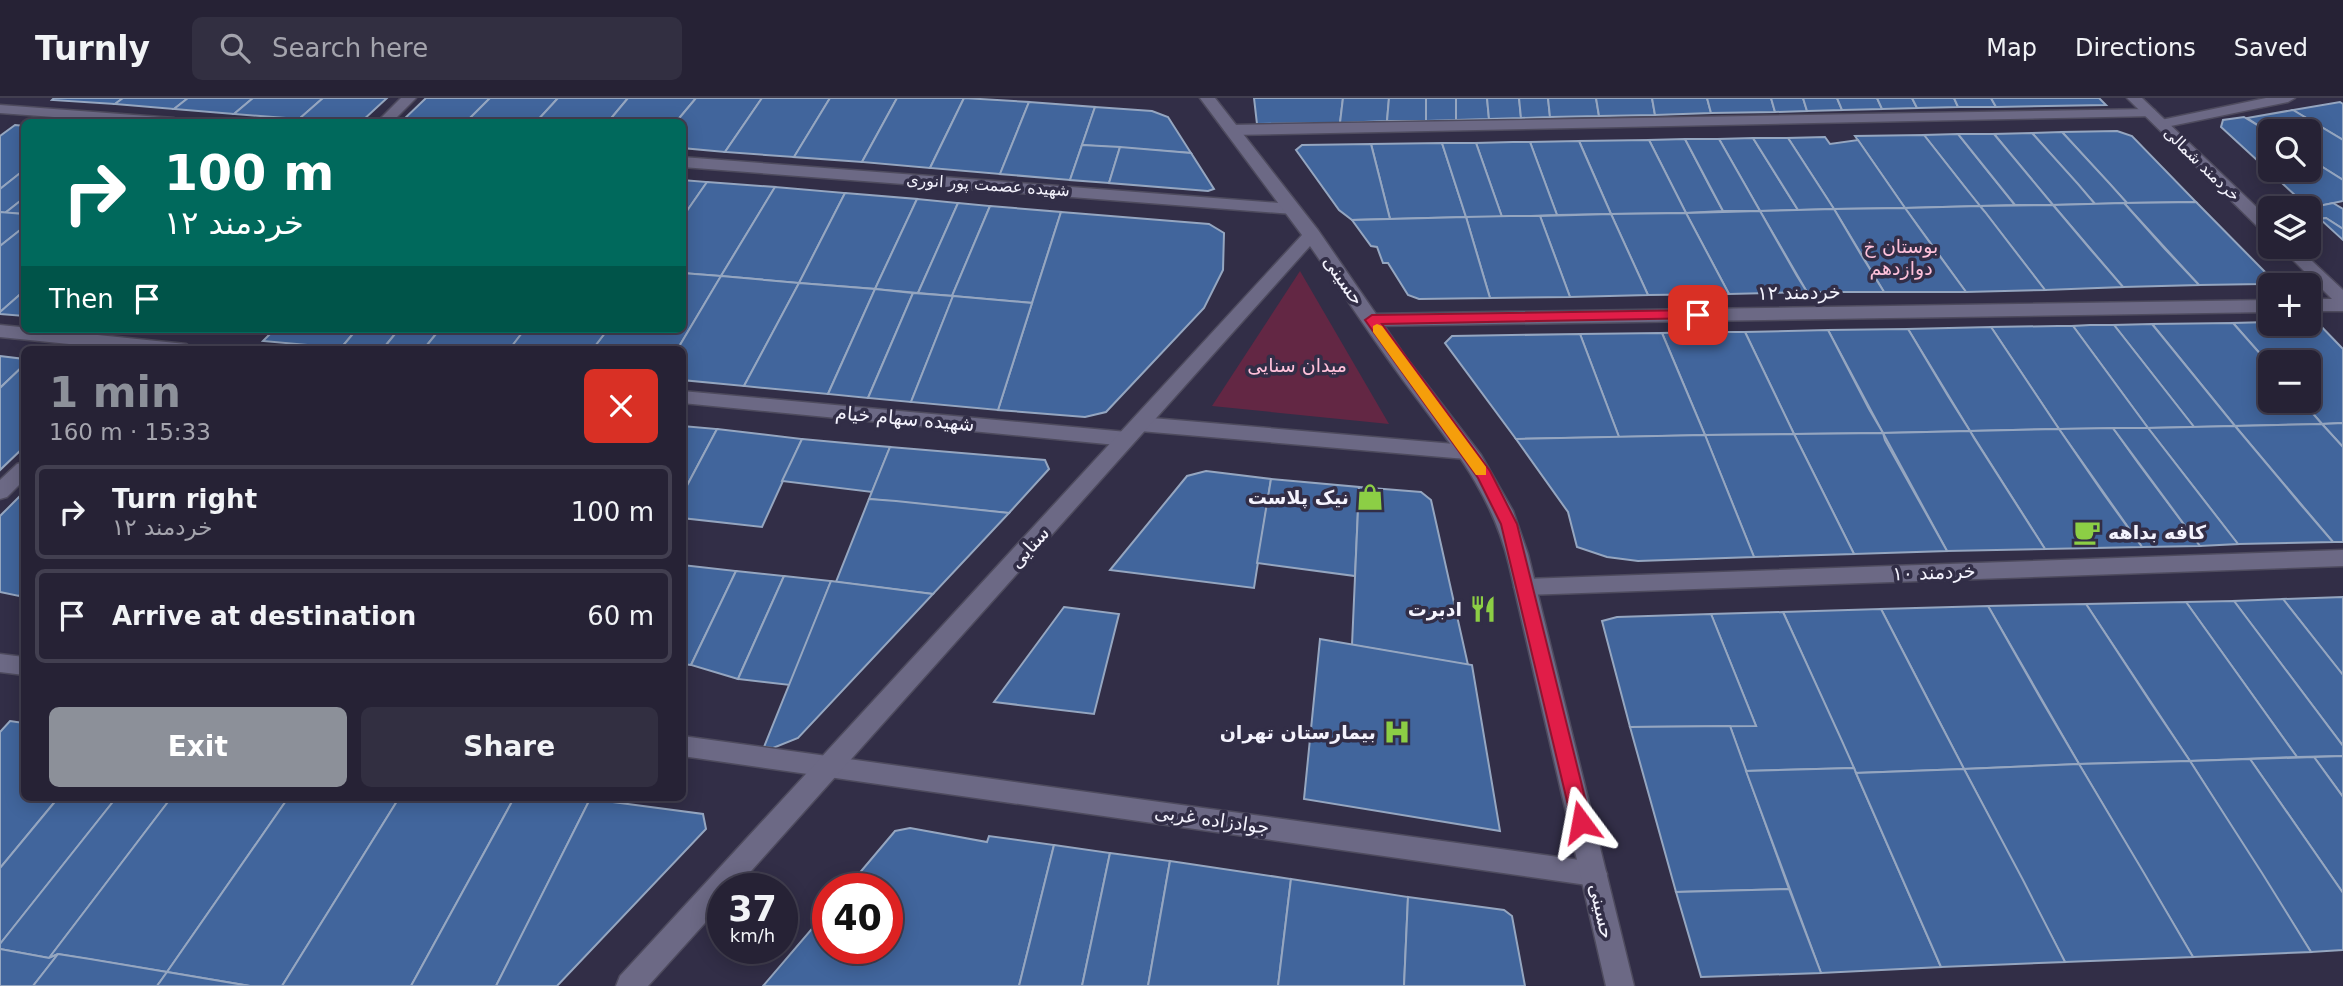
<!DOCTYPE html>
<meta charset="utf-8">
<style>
:root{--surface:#262235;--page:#322f41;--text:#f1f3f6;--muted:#a4a4ad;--line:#423f50;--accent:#8c9099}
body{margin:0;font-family:"DejaVu Sans","Noto Naskh Arabic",sans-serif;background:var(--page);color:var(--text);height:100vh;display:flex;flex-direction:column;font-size:26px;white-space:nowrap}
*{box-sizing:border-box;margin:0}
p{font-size:23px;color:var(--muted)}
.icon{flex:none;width:38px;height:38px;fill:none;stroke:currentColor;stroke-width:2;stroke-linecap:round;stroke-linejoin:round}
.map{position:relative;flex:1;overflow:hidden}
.side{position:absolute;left:21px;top:248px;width:665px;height:455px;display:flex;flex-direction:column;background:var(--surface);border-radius:10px;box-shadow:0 4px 18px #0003,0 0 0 2px var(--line)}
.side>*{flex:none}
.banner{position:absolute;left:21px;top:21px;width:665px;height:214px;border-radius:10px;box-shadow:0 4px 18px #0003,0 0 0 2px var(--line);background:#00695c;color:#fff;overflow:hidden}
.fabs{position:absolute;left:2258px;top:21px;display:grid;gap:14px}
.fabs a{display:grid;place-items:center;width:63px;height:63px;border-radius:10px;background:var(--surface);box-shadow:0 4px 18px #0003,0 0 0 2px var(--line);font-size:35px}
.speed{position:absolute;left:707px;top:775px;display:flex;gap:14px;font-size:35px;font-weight:700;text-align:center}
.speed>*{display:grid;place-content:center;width:91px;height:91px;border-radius:50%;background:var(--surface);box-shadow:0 4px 18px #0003,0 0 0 2px var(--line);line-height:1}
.speed small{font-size:18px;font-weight:400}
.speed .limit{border:10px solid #d22;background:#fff;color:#111}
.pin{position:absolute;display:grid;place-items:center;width:60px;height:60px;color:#fff;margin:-30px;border-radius:14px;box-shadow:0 4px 10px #0006}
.me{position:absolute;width:77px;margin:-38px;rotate:347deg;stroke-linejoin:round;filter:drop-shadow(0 0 5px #0008)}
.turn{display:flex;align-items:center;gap:24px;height:147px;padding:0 28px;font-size:32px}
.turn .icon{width:91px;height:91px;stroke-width:2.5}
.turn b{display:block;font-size:49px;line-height:60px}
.then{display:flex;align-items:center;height:66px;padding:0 28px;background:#0003;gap:14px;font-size:26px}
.round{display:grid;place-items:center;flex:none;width:74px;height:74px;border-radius:10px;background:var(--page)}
.summary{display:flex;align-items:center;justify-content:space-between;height:119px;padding:0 28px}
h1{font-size:42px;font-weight:700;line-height:52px;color:var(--accent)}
.button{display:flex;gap:14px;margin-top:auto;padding:14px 28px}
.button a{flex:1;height:80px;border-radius:10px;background:var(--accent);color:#fff;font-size:28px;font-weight:700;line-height:80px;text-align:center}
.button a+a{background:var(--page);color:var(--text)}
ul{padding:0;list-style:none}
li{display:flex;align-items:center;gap:21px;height:94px;margin:0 14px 10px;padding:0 14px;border:4px solid var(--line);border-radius:10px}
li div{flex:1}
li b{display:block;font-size:26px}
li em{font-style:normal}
header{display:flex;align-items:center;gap:42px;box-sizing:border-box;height:98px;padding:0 35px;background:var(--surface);border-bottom:2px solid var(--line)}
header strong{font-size:33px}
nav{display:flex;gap:38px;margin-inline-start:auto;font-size:24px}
.search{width:490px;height:63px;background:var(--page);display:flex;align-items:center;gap:18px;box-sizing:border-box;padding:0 24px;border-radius:10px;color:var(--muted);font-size:26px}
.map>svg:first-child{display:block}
.green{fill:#632744}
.building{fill:#41659c;stroke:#95a6c0;stroke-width:2}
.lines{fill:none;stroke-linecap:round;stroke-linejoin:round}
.street-casing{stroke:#4e4b5e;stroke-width:3}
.secondary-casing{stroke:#4e4b5e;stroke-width:3}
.street{fill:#6c6985;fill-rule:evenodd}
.secondary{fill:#6c6985;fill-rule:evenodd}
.route{fill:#e11d48;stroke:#92132f;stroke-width:2}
.slow{fill:#f59e0b}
.labels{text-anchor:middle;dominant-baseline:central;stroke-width:7;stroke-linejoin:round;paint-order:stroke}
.far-street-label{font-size:16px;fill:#f4f3fd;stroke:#322e47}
.park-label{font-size:19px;fill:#ffc1da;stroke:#322e47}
.street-label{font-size:19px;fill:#f4f3fd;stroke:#322e47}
.poi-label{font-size:19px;font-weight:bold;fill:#f4f3fd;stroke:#322e47;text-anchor:end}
</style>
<header>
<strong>Turnly</strong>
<div class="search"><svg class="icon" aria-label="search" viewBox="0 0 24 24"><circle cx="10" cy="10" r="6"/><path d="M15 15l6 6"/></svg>Search here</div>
<nav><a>Map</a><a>Directions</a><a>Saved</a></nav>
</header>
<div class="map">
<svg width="2343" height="888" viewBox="0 0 2343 888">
<rect width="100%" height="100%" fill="#322e47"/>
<!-- green -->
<polygon class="green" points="1300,173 1389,326 1212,308"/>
<!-- building -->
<g class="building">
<polygon points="54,0 123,0 115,6 52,2"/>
<polygon points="123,0 188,0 174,11 115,6"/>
<polygon points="188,0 253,0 234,16 174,11"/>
<polygon points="253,0 323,0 299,21 234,16"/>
<polygon points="323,0 387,0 361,24 299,21"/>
<polygon points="426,0 490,0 466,24 401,24"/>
<polygon points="490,0 558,0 536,24 466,24"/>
<polygon points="558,0 628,0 608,24 536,24"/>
<polygon points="628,0 696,0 676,24 608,24"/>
<polygon points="696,0 762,0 725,54 682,50 682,24 676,24"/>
<polygon points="762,0 830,0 794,59 725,54"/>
<polygon points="830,0 897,0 862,64 794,59"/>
<polygon points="897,0 964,0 930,70 862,64"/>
<polygon points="964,0 1029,4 1000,76 930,70"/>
<polygon points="1254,0 1343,0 1340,25 1257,26"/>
<polygon points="1343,0 1389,0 1387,23 1340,25"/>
<polygon points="1389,0 1426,0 1426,23 1387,23"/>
<polygon points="1426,0 1456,0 1456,22 1426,23"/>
<polygon points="1456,0 1487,0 1489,21 1456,22"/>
<polygon points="1487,0 1519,0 1521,20 1489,21"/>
<polygon points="1519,0 1548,0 1550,19 1521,20"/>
<polygon points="1548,0 1596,0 1599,18 1550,19"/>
<polygon points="1596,0 1652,0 1655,17 1599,18"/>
<polygon points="1652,0 1707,0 1711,15 1655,17"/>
<polygon points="1707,0 1771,0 1775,14 1711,15"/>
<polygon points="1771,0 1803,0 1807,13 1775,14"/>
<polygon points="1803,0 1837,0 1842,12 1807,13"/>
<polygon points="1837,0 1877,0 1882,11 1842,12"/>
<polygon points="1877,0 1912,0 1917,10 1882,11"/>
<polygon points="1912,0 1954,0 1958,9 1917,10"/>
<polygon points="1954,0 1991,0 1996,9 1958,9"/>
<polygon points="1991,0 2099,0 2106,7 1996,9"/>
<polygon points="1029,4 1095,9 1070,82 1000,76"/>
<polygon points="2340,4 2343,6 2343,42 2293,12"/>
<polygon points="1095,9 1152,13 1168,19 1191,55 1082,47"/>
<polygon points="2293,12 2343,42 2343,82 2308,60 2308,33 2270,35 2247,20"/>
<polygon points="2244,19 2270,35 2270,72 2308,72 2308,60 2343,82 2343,103 2309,110 2221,29 2223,22"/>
<polygon points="15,27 24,28 24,72 0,91 0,38"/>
<polygon points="2117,33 2132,38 2196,104 2127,105 2062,34"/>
<polygon points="2062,34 2110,86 2127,105 2095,106 2032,35"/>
<polygon points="2032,35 2078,86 2095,106 2053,107 1994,36"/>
<polygon points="1958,36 1985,70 2015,107 1980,108 1924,37"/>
<polygon points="1958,36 1994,36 2053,107 2015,107"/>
<polygon points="1924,37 1964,88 1980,108 1905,110 1855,38"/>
<polygon points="1825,39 1830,46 1858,42 1905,110 1834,111 1788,40"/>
<polygon points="1753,40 1786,93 1798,112 1760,113 1719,41"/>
<polygon points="1753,40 1788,40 1834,111 1798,112"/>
<polygon points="1685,41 1711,91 1723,113 1686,115 1649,42"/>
<polygon points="1685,41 1719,41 1760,113 1723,113"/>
<polygon points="1649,42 1686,115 1611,116 1579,43"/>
<polygon points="1579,43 1600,91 1611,116 1557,117 1530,44"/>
<polygon points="1513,44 1530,44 1557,117 1502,119 1476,45"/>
<polygon points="1442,45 1466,119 1390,121 1371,46"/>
<polygon points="1442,45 1476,45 1502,119 1466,119"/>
<polygon points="1371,46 1390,121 1352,122 1339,112 1296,52 1302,47"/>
<polygon points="1082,47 1120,49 1109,85 1070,82"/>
<polygon points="1120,49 1191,55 1214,91 1208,93 1109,85"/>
<polygon points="24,72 24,100 5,115 0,114 0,91"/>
<polygon points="682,82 707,84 682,120"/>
<polygon points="707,84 775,89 721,178 682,175 682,120"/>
<polygon points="775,89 845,95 799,185 721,178"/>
<polygon points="845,95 917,101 875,191 799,185"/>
<polygon points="24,100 24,116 5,115"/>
<polygon points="917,101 958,105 918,195 875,191"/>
<polygon points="2196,104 2268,177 2263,186 2199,187 2124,105"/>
<polygon points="958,105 990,108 952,198 918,195"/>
<polygon points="2124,105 2165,151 2199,187 2123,189 2053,107"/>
<polygon points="2333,105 2343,111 2343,131 2326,120 2320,121 2309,110"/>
<polygon points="2053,107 2091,152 2123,189 2045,192 1980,108"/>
<polygon points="990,108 1061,114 1032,205 952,198"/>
<polygon points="1980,108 1985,114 2045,192 1966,194 1905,110"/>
<polygon points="1905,110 1920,131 1966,194 1884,194 1834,111"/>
<polygon points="1834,111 1860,155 1884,194 1807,194 1760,113"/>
<polygon points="1760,113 1797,178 1807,194 1729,196 1686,115"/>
<polygon points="0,114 24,116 24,129 0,148"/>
<polygon points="1061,114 1209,126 1224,135 1223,172 1204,210 1106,314 1085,319 998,312"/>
<polygon points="1686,115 1712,164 1729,196 1648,197 1611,116"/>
<polygon points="1611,116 1648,197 1570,199 1540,118"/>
<polygon points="1510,118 1540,118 1570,199 1490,200 1466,119"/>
<polygon points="1466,119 1490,200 1419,201 1408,197 1388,165 1383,165 1377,149 1371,148 1352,122"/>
<polygon points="2326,120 2343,131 2343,142 2320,121"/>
<polygon points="24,129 24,193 0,214 0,148"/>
<polygon points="682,175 721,178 677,252 592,252 608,231 682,231"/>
<polygon points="721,178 799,185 744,288 682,282 682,252 677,252"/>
<polygon points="799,185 875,191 828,296 744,288"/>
<polygon points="875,191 913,195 868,300 828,296"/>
<polygon points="24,193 24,218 0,216 0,214"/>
<polygon points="913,195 953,198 911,304 868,300"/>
<polygon points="953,198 1032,205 998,312 911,304"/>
<polygon points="2308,223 2316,223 2343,251 2343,325 2322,326 2302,303 2308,303 2308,264 2270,267 2233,225"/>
<polygon points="2233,225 2270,267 2270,303 2302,303 2322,326 2235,328 2152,226"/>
<polygon points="2152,226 2213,301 2235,328 2194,329 2114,227"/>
<polygon points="2090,227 2114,227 2194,329 2148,330 2073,228"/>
<polygon points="2058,228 2073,228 2148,330 2059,331 1991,229"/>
<polygon points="1991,229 2059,331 1970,333 1908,231"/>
<polygon points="275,231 357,231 341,250 263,243"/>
<polygon points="357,231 399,231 382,252 341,250"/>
<polygon points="399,231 440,231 423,252 382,252"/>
<polygon points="440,231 525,231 509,252 423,252"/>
<polygon points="525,231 608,231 592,252 509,252"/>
<polygon points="1908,231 1948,298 1970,333 1883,335 1828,232"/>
<polygon points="1828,232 1869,311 1883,335 1794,336 1745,234"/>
<polygon points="1701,234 1745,234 1794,336 1705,337 1662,235"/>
<polygon points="1662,235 1705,337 1619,339 1580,236"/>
<polygon points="1580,236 1619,339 1516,341 1445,245 1452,238"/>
<polygon points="0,258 24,261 24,267 0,290"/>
<polygon points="24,267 24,349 0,372 0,290"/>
<polygon points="2343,325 2343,349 2322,326"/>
<polygon points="2322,326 2343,349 2343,444 2333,444 2235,328"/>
<polygon points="682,328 717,331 682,397"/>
<polygon points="2235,328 2302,408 2333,444 2238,446 2148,330"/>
<polygon points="2113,330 2138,365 2200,448 2142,449 2059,331"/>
<polygon points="2113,330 2148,330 2238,446 2200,448"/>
<polygon points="717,331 802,341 762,429 682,420 682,397"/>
<polygon points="2059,331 2103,395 2142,449 2045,451 1970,333"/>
<polygon points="1970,333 1974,340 2045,451 1947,453 1883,335"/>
<polygon points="1883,335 1885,342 1947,453 1854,456 1794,336"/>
<polygon points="1794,336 1854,456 1754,459 1705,337"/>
<polygon points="1705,337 1754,459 1638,463 1607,459 1577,449 1568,414 1516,341"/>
<polygon points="802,341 867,347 890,349 872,394 782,383"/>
<polygon points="890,349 1045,362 1049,371 1009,415 869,401"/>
<polygon points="1206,373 1271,381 1254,490 1110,472 1187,378"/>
<polygon points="1271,381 1359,389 1355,478 1257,465"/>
<polygon points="1359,389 1421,394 1431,402 1468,567 1352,547"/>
<polygon points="24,394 24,492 19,498 0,494 0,418"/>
<polygon points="869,401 896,403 1009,415 933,496 836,484"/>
<polygon points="682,467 736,473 691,567 682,566"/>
<polygon points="736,473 784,478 738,581 691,567"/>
<polygon points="784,478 831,483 790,587 738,581"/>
<polygon points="831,483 933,496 798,640 773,650 764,649"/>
<polygon points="2343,499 2343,577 2283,501"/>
<polygon points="2283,501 2343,577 2343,648 2234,503"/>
<polygon points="2234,503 2343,648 2343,658 2297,659 2186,504"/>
<polygon points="2186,504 2264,613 2297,659 2190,663 2086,506"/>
<polygon points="2086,506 2151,605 2190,663 2079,666 1988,508"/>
<polygon points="1988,508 2042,603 2079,666 1964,671 1881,511"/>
<polygon points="1064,509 1119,516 1094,616 994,604"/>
<polygon points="1881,511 1927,600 1964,671 1856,675 1783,514"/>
<polygon points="1783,514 1842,643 1854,670 1746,673 1730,628 1756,628 1711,516"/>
<polygon points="1711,516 1756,628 1630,629 1602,523 1617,519"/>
<polygon points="1320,541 1472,567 1500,733 1304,701"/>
<polygon points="10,623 24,625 24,700 58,700 0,770 0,634"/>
<polygon points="1730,628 1789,791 1676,794 1630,629"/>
<polygon points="2343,658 2343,699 2314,659"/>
<polygon points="2314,659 2343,699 2343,795 2250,661"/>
<polygon points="2250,661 2343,795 2343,852 2311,854 2190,663"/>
<polygon points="2190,663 2262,775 2311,854 2193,859 2079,666"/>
<polygon points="2079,666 2144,775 2193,859 2065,864 1964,671"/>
<polygon points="1854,670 1856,675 1941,869 1821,875 1746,673"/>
<polygon points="1964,671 2023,782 2065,864 1941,869 1856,675"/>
<polygon points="58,700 116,700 0,846 0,770"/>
<polygon points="116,700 171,700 49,860 0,851 0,846"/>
<polygon points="171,700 288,700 167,874 58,856 49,860"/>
<polygon points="288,700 399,700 282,888 250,888 167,874"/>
<polygon points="399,700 514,700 411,888 282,888"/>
<polygon points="514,700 590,701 496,888 411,888"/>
<polygon points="590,701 703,716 706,731 557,888 496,888"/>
<polygon points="910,730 987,744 989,738 1054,747 1019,888 763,888 828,812 828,850 887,850 887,791 846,791 895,733"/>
<polygon points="1054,747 1110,755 1082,888 1019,888"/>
<polygon points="1110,755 1170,763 1148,888 1082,888"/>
<polygon points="1170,763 1291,781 1278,888 1148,888"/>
<polygon points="1291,781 1408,799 1404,888 1278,888"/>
<polygon points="1789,791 1821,875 1701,879 1676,794"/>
<polygon points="1408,799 1504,812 1512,818 1525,888 1404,888"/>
<polygon points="0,851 49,860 58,856 33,888 0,888"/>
<polygon points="58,856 90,861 167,874 157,888 33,888"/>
<polygon points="167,874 250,888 157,888"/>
</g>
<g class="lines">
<defs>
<g id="street">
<polygon points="401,0 416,0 392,24 377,24"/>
<polygon points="2266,0 2295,0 2288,4 2161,30 2154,26 2161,22"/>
<polygon points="0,7 174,20 181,24 121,24 0,15"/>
<polygon points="2150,11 2155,12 2155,18 1232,37 1224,32 1232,27"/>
<polygon points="682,59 1293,106 1301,111 1293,116 682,69"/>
<rect x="2308" y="201" width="35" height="12"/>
<polygon points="2270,202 2270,214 1372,228 1363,222 1372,216"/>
<polygon points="0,227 186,246 195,252 128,252 0,239"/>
<polygon points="682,293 1127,334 1137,341 1127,348 682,305"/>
<polygon points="1140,319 1466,347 1476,354 1466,361 1140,333 1130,326"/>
<polygon points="24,364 24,382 7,399 0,401 0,382 17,366"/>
<polygon points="2343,452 2343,468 1525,497 1517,495 1514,489 1517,483 1525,481"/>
<polygon points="0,556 24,559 24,577 0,574"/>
<polygon points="682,638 1594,764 1603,768 1607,776 1603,784 1594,788 682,658"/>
</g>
<g id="secondary">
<path d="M1200 0H1215L1318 132 1407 261 1481 357 1513 413 1528 456 1634 888H1606L1509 467C1490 386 1442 337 1395 271 1366 231 1339 189 1310 148L735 791H723V805L648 888H616L620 878 1302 137Z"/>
<polygon points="2127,0 2142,0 2270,122 2270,136 2264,135"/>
<polygon points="2280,149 2297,149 2343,192 2343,208 2337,206"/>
</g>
</defs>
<!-- street casing -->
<use href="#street" class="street-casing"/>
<!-- secondary casing -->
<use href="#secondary" class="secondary-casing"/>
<!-- street -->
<use href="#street" class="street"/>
<!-- secondary -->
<use href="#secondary" class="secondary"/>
</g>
<!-- route -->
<polygon class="route" points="1698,212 1705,217 1703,220 1382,226 1490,373 1517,426 1591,724 1588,730 1581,733 1575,730 1572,724 1501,426 1478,380 1365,222 1372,217"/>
<!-- slow -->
<polygon class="slow" points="1377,226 1382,228 1486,369 1486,377 1476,377 1373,234 1373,228"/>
<!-- icons -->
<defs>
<symbol id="shop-bare" viewBox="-9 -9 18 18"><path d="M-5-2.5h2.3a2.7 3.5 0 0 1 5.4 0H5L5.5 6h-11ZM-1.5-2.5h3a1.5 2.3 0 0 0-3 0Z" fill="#8cce45" stroke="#322e47" stroke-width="2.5" paint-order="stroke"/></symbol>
<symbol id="cafe-bare" viewBox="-9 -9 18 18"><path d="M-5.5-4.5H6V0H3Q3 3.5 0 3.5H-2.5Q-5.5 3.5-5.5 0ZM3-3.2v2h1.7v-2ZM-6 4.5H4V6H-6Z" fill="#8cce45" stroke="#322e47" stroke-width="2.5" paint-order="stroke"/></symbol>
<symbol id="restaurant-bare" viewBox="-9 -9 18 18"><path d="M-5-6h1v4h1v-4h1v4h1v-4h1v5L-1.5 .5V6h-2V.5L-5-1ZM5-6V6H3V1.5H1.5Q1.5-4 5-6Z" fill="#8cce45" stroke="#322e47" stroke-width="2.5" paint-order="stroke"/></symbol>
<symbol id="hospital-bare" viewBox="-9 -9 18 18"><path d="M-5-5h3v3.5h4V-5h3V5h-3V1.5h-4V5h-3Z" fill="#8cce45" stroke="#322e47" stroke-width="2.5" paint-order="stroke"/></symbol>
</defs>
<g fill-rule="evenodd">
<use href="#shop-bare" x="1351" y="380" width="38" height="38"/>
<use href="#cafe-bare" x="2068" y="415" width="38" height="38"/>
<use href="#restaurant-bare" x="1464" y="492" width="38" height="38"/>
<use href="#hospital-bare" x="1378" y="615" width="38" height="38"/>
</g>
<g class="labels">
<!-- far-street labels -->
<g class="far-street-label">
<text transform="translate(2202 66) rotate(44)">خردمند شمالی</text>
<text transform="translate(988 87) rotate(4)">شهیده عصمت پور انوری</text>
</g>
<!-- park labels -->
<g class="park-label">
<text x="1901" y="148">بوستان خ<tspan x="1901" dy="22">دوازدهم</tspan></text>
<text x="1297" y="267">میدان سنایی</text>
</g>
<!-- street labels -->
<g class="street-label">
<text transform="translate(1344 182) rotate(55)">حسینی</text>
<text transform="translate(1799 194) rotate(-1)">خردمند ۱۲</text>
<text transform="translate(905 320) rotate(5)">شهیده سهام خیام</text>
<text transform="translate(1029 449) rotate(-48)">سنایی</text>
<text transform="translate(1934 474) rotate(-2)">خردمند ۱۰</text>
<text transform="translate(1212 721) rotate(8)">جوادزاده غربی</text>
<text transform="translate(1602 813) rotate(77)">حسینی</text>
</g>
<!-- poi labels -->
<g class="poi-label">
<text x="1349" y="399">نیک پلاست</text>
<text x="2108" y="434" text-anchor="start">کافه بداهه</text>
<text x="1462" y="511">ادبرت</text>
<text x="1376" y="634">بیمارستان تهران</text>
</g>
</g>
</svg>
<div class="fabs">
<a><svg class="icon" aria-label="search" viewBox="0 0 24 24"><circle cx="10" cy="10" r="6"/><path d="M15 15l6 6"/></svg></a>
<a><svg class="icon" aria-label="layers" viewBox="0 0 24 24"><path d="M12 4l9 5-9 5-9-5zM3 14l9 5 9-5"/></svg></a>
<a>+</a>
<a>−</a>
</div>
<div class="speed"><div>37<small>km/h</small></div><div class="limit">40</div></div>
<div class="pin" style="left:1698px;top:217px;background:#d93025"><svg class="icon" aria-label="arrive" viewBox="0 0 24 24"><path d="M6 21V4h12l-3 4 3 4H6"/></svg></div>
<svg class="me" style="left:1581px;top:724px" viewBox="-20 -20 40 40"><path d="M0-17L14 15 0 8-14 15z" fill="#e11d48" stroke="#fff" stroke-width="4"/></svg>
<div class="banner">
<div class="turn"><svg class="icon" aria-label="right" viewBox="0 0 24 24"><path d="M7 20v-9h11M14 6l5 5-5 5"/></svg><div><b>100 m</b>خردمند ۱۲</div></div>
<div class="then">Then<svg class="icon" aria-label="arrive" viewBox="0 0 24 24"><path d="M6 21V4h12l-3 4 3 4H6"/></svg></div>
</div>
<section class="side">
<div class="summary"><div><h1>1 min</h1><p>160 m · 15:33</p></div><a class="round" style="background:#d93025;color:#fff"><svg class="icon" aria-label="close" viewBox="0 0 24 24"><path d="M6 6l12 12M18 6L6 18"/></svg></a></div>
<ul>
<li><svg class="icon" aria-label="right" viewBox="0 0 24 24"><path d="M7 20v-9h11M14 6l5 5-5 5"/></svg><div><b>Turn right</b><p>خردمند ۱۲</p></div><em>100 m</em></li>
<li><svg class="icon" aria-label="arrive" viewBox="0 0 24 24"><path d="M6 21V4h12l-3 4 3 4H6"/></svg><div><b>Arrive at destination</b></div><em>60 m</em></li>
</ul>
<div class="button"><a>Exit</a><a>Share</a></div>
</section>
</div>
